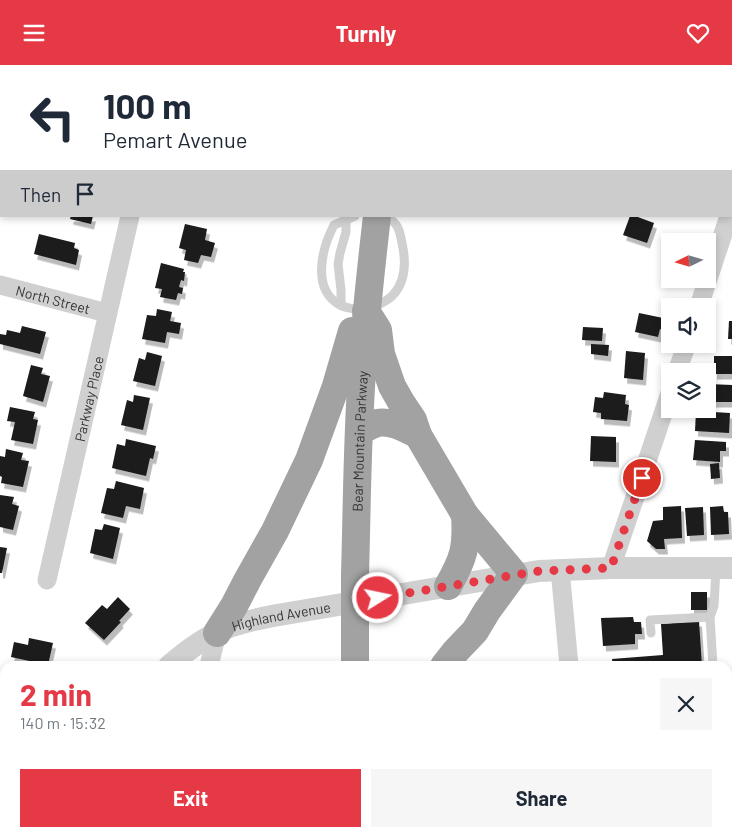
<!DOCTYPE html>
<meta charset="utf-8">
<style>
:root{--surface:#fff;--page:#f6f6f7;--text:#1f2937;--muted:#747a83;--accent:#e63946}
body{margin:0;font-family:Barlow,sans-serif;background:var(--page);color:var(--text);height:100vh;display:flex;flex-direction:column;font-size:19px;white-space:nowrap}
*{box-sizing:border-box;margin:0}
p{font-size:16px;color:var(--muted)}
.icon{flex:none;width:28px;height:28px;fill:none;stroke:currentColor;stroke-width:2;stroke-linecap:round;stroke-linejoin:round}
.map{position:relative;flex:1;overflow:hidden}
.panel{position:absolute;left:0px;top:596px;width:732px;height:176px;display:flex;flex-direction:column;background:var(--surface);border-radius:15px 15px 0 0;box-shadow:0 2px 8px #0003}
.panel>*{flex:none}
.banner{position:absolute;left:0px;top:0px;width:732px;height:152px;box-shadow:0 2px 8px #0003;background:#fff;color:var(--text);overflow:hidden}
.needle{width:32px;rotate:265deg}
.buttons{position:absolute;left:661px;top:168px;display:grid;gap:10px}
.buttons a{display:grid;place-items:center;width:55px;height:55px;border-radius:0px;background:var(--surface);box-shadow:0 2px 8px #0003;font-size:25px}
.pin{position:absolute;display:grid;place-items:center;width:42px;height:42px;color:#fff;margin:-21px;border:2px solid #fff;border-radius:50%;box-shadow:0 1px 5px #0007}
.me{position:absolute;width:55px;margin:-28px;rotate:80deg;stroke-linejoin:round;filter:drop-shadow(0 0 4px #0008)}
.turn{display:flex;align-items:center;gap:18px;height:105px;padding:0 20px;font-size:22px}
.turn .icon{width:65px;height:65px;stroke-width:2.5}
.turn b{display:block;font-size:35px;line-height:42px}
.then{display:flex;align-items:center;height:48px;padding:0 20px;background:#0003;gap:10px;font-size:19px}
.round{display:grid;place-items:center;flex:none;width:52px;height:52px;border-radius:0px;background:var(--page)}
.overview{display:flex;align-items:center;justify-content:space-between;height:85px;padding:0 20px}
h1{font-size:30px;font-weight:700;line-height:38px;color:var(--accent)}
.action{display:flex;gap:10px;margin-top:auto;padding:10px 20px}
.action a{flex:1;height:58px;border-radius:0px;background:var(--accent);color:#fff;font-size:20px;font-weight:700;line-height:58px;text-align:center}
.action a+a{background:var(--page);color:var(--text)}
header{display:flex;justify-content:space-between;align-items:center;height:65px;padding:0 20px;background:var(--accent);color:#fff;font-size:22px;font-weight:700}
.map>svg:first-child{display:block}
.green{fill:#e6ecdf}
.building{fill:#1a1a1a;filter:url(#shadow)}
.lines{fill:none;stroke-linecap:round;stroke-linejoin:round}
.service{stroke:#d0d0d0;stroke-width:9}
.minor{stroke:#d0d0d0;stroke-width:19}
.tertiary{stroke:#d0d0d0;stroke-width:22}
.trunk{stroke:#a2a2a2;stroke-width:28}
.trunk-bridge{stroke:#a2a2a2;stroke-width:28}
.route{stroke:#e63946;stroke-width:9;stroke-dasharray:0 16.2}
.labels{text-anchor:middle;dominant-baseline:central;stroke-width:5;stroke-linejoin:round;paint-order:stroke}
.street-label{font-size:14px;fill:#333;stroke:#fff}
</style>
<header><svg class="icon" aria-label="menu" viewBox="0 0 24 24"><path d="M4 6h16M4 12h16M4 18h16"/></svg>Turnly<svg class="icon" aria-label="heart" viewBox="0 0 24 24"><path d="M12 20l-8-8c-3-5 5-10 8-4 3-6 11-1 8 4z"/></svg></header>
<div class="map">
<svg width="732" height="772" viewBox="0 0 732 772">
<defs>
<filter id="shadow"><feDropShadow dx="3" dy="5.5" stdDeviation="0" flood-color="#0004"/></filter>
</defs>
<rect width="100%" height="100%" fill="#fff"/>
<!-- green -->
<polygon class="green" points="475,0 604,0 603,1 474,1"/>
<!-- building -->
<g class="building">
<polygon points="71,151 93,151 91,159 70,154"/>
<polygon points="630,151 635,151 654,158 647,178 623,170"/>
<polygon points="185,159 207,164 205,175 215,178 211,192 201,190 198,198 184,195 186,185 179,183"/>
<polygon points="39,169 75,178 74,183 79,185 76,200 34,189"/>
<polygon points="670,184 670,209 661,206"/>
<polygon points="161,198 184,204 183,207 185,207 184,216 181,215 179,222 183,223 182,229 178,228 176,235 160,232 162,224 155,223"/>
<polygon points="157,244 172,247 170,256 181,258 179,269 167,267 165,278 142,274 147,250 156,251"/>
<polygon points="639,248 663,253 662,258 666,259 665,265 660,264 658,272 635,267"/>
<polygon points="729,256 732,256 732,274 728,274"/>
<polygon points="22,261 46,267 40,289 0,279 0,269 6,270 7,265 20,268"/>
<polygon points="583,262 603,263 602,276 582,275"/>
<polygon points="591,279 609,280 608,291 591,289"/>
<polygon points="626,286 645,288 643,315 624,313"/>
<polygon points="147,287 162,291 155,321 133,316 139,293 145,295"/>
<rect x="714" y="291" width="18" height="18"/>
<polygon points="31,300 43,303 41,309 50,311 43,337 23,331"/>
<polygon points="708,319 732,320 732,337 708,337"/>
<polygon points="604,327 626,330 625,339 629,340 627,356 601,354 601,348 593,347 595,332 603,333"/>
<polygon points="134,330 150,333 143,365 121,360 127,335 133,337"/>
<polygon points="10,342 35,347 33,354 38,355 33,379 11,375 15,357 7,356"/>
<polygon points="696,346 730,348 729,368 695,366"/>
<polygon points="591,371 616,372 616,397 590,396"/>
<polygon points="126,374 156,381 153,394 150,393 146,411 112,403 117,379 125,381"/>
<polygon points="695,375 726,377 726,386 720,386 720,397 693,395"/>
<polygon points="6,384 23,388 21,395 29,396 23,422 1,418 2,412 0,411 0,391 5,392"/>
<polygon points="719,398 720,413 711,414 710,399"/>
<polygon points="116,416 144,423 140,444 126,441 123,453 101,448 107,423 114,424"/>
<polygon points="0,430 14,432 12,439 19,441 13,465 0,462"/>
<polygon points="681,441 682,473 664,474 665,484 656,484 647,476 653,456 663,455 663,442"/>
<polygon points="723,441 724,447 728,447 729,469 711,470 710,442"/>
<polygon points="703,442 704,470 687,471 685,443"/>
<polygon points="104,459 120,463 113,494 90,488 95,464 102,465"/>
<polygon points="0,482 7,483 2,508 0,508"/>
<rect x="691" y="527" width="16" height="18"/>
<polygon points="118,532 130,544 119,556 121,557 104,575 85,558 102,540 107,544"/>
<polygon points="633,552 634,557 641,557 642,569 635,569 635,579 603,581 601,553"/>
<polygon points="699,556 702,601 613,601 612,594 663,590 661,559"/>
<polygon points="29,573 53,578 48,600 11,592 14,577 28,580"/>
<polygon points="5,742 5,768 14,768 11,772 0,772 0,750"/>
<polygon points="728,752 730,752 730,772 714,772 714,768 728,768"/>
<polygon points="615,768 650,768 651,772 615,772"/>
<rect x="682" y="768" width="19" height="4"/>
</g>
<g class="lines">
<!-- service -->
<g class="service">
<path d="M355 151 334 160C322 183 311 224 340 240 347 244 359 244 366 246 375 241 387 237 393 230 406 216 406 196 402 178 401 173 400 167 398 163 396 158 391 155 388 151"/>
<polyline points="341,240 341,225 338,199 340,188 346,167 346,155"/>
<polyline points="651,568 650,555 710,552"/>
<polyline points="713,601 710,552 714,541 716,503"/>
<polyline points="728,645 732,645"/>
</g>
<!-- minor -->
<g class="minor">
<polyline points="166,1 166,0"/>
<path id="s1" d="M0 220 107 248"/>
<polyline points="699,241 729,151"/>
<polyline points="677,306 687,279"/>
<polyline points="611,503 670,328"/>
<polyline points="560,504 569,601"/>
<path id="s2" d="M47 515 130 151"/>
<polyline points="209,601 217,568"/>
<polyline points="0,667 5,669"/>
<polyline points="728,726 732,726"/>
<polyline points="221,768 222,772"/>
<polyline points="581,768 581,772"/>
</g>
<!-- tertiary -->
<g class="tertiary">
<path id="s3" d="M169 601C186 586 210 569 232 561 251 555 270 551 290 548L539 506 611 503H732"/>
<polyline points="56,772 59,768"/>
</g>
<!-- trunk -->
<g class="trunk">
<polyline points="398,1 398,0"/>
<polyline points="366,246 378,265 381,289 392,321 401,337 413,355 418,370 465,450 514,509 487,546 475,566 455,587 444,601"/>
<path d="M359 366C365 364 371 360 377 358 392 355 406 364 418 370"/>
<path id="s4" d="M355 510C357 442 357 375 362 307 365 255 371 203 377 151"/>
<path d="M448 521C464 493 467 482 465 450"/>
<polyline points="217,568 234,541 248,514 275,466 309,395 336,321 352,266"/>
<polyline points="355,575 355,601"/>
<polyline points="368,772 369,768"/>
</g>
<!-- trunk-bridge -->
<polyline class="trunk-bridge" points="355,575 355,510"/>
</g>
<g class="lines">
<!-- route -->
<polyline class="route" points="378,533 539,506 611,503 642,413"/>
</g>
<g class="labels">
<!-- street labels -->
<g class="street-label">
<text stroke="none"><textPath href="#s1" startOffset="55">North Street</textPath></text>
<text stroke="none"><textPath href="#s2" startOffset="186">Parkway Place</textPath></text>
<text stroke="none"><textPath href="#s4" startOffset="134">Bear Mountain Parkway</textPath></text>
<text stroke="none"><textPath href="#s3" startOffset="125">Highland Avenue</textPath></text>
</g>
</g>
</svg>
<div class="buttons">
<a><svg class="needle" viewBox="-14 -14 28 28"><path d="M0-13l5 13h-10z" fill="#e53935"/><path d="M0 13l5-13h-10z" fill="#747a83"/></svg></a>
<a><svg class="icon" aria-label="sound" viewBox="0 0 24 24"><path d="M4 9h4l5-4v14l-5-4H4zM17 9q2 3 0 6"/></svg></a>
<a><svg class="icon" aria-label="layers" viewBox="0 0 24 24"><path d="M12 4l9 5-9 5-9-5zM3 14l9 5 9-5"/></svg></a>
</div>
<div class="pin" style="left:642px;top:413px;background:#d93025"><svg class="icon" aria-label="arrive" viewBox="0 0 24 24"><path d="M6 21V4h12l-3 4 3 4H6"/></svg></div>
<svg class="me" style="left:378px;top:533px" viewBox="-20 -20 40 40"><circle r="17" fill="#e63946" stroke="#fff" stroke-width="3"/><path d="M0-11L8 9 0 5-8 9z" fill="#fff"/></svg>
<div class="banner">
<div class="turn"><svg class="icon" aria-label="left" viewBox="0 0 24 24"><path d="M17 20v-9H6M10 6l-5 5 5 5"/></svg><div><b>100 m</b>Pemart Avenue</div></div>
<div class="then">Then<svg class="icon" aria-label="arrive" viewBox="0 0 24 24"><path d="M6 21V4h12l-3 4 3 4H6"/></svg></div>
</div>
<section class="panel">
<div class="overview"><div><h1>2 min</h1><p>140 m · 15:32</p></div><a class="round"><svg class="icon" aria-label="close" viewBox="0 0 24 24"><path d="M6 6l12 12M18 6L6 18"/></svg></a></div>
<div class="action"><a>Exit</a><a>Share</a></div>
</section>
</div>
